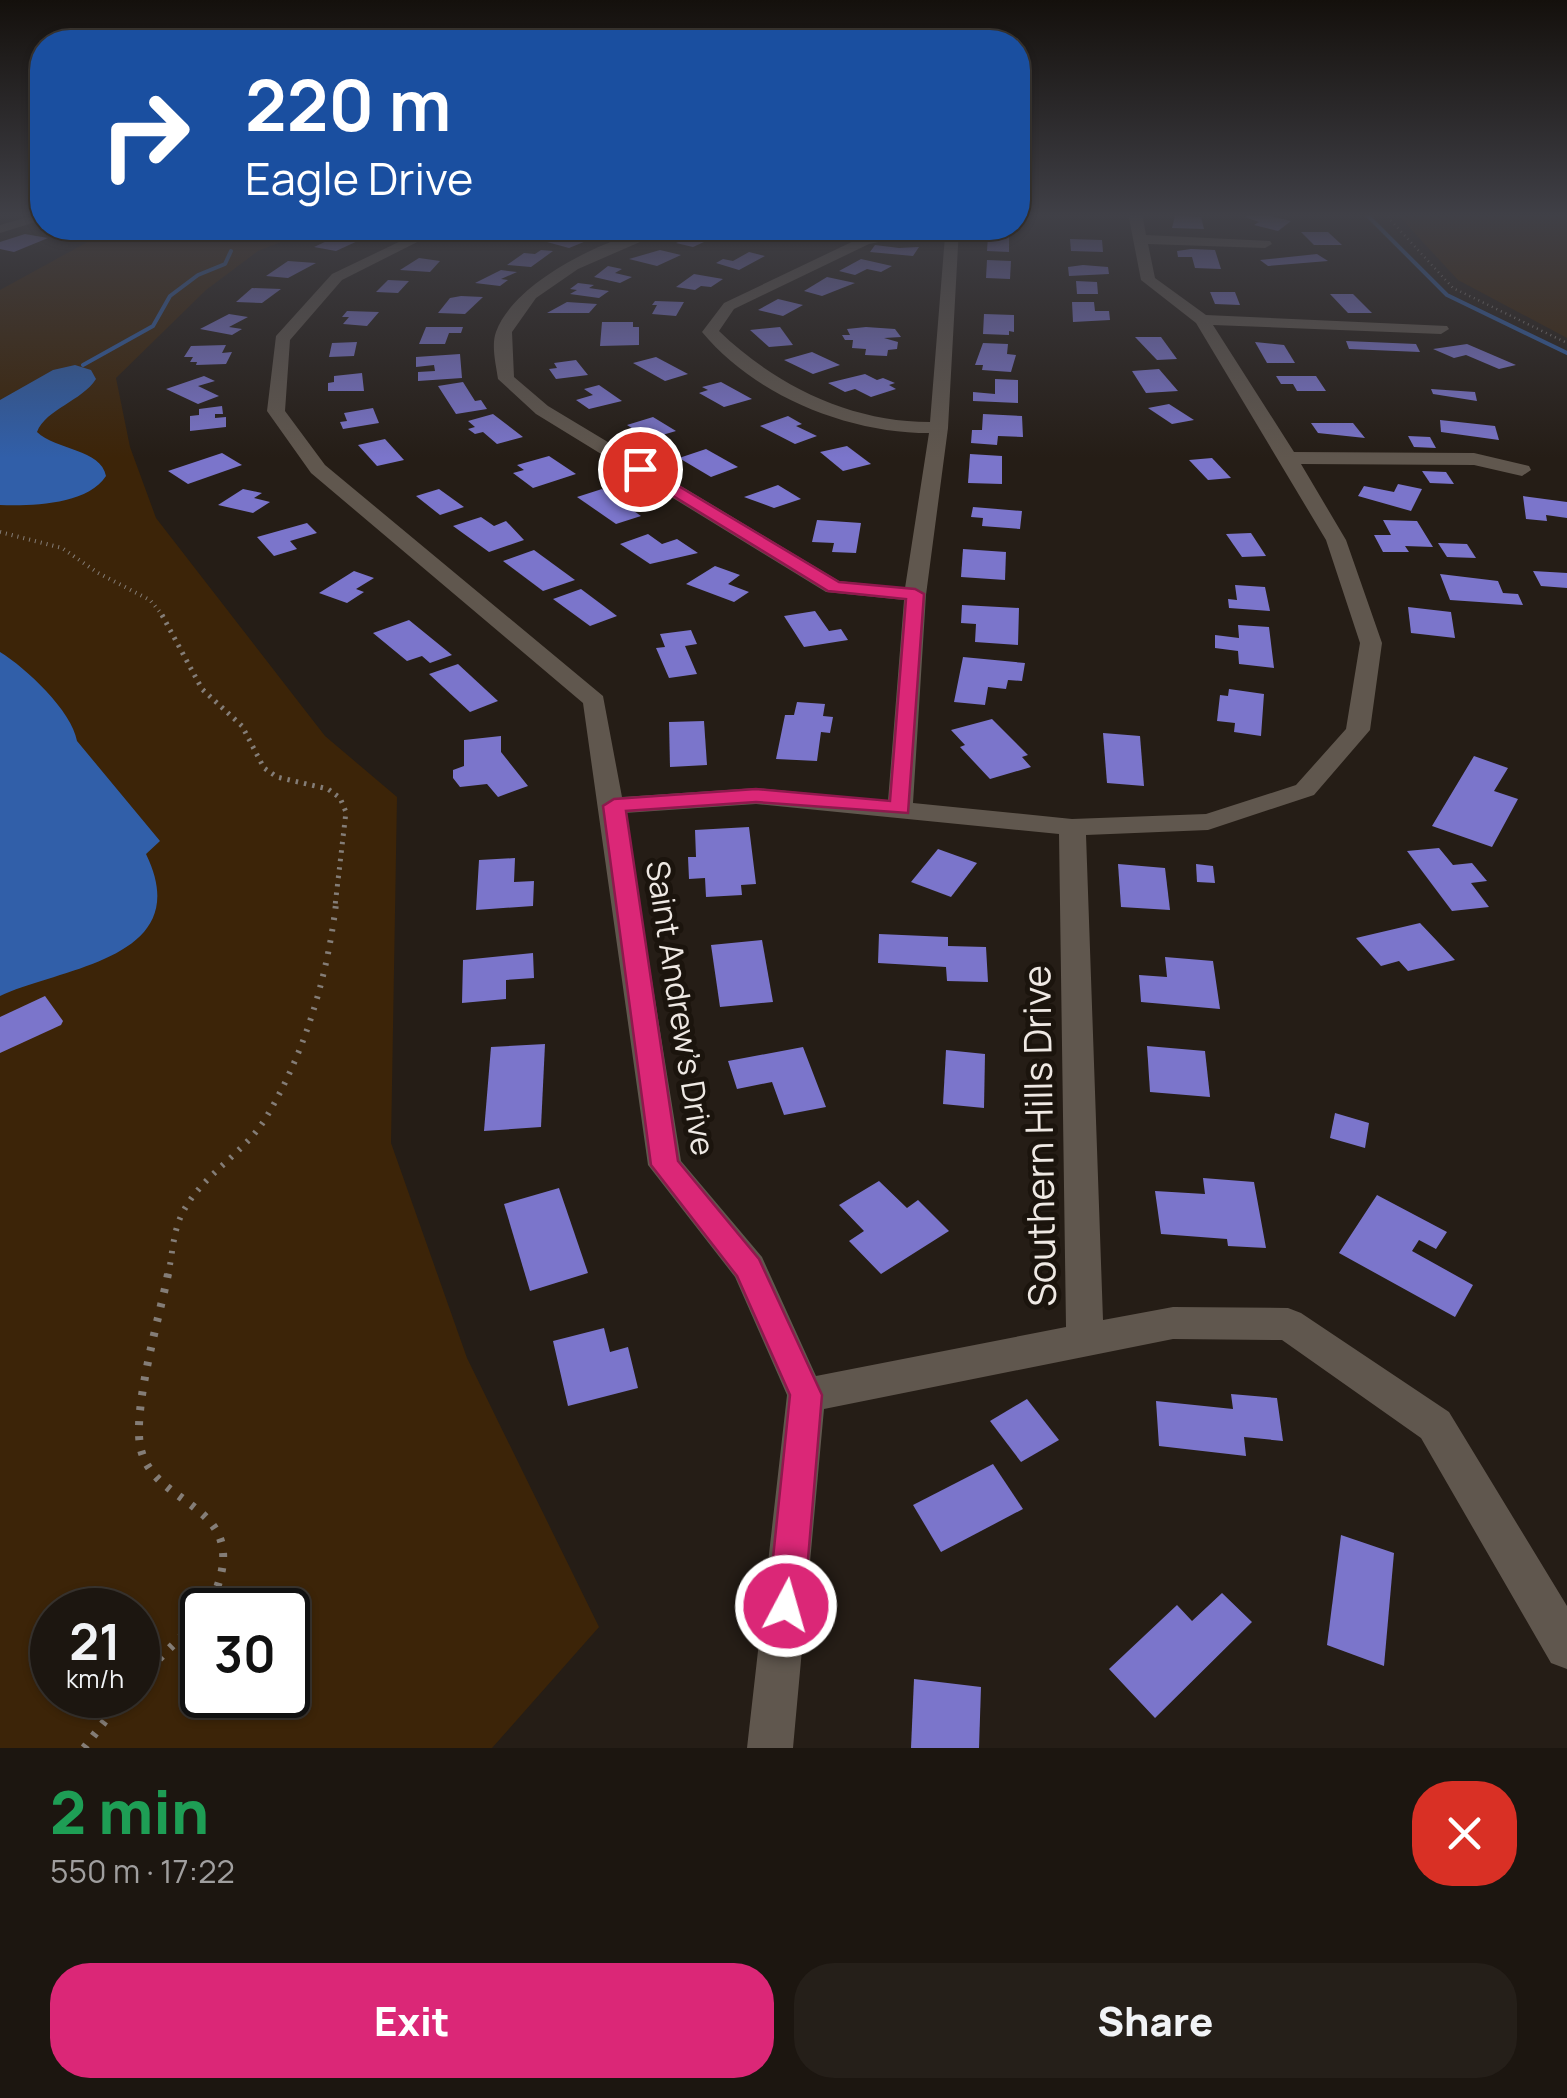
<!DOCTYPE html>
<meta charset="utf-8">
<style>
:root{--surface:#1c1610;--page:#251f19;--text:#f1f3f6;--muted:#a09f9f;--line:#3a3530;--accent:#db2777}
body{margin:0;font-family:Manrope,sans-serif;background:var(--page);color:var(--text);height:100vh;display:flex;flex-direction:column;font-size:38px;white-space:nowrap}
*{box-sizing:border-box;margin:0}
p{font-size:32px;color:var(--muted)}
.icon{flex:none;width:55px;height:55px;fill:none;stroke:currentColor;stroke-width:2;stroke-linecap:round;stroke-linejoin:round}
.map{position:relative;height:1748px;overflow:hidden}
.details{display:flex;flex-direction:column;background:var(--surface);flex:1}
.details>*{flex:none}
.banner{position:absolute;left:30px;top:30px;width:1000px;height:210px;border-radius:40px;box-shadow:0 2px 8px #0004,0 0 0 2px var(--line);background:#1a4fa0;color:#fff;overflow:hidden}
.speed{position:absolute;left:30px;top:1588px;display:flex;gap:20px;font-size:50px;font-weight:700;text-align:center}
.speed>*{display:grid;place-content:center;width:130px;height:130px;border-radius:50%;background:var(--surface);box-shadow:0 2px 8px #0004,0 0 0 2px var(--line);line-height:1}
.speed small{font-size:25px;font-weight:400}
.speed .limit{border:5px solid #111;border-radius:15px;background:#fff;color:#111}
.pin{position:absolute;display:grid;place-items:center;width:85px;height:85px;color:#fff;margin:-42px;border:5px solid #fff;border-radius:50%;box-shadow:0 2px 10px #0007}
.me{position:absolute;width:110px;margin:-55px;rotate:6deg;stroke-linejoin:round;filter:drop-shadow(0 0 8px #0008)}
.turn{display:flex;align-items:center;gap:35px;height:210px;padding:0 50px;font-size:45px}
.turn .icon{width:130px;height:130px;stroke-width:2.5}
.turn b{display:block;font-size:70px;line-height:85px}
.round{display:grid;place-items:center;flex:none;width:105px;height:105px;border-radius:40px;background:var(--page)}
.headline{display:flex;align-items:center;justify-content:space-between;height:170px;padding:0 50px}
h1{font-size:60px;font-weight:800;line-height:75px;color:#1e9e55}
.primary-button{display:flex;gap:20px;margin-top:auto;padding:20px 50px}
.primary-button a{flex:1;height:115px;border-radius:40px;background:var(--accent);color:#fff;font-size:40px;font-weight:800;line-height:115px;text-align:center}
.primary-button a+a{background:var(--page);color:var(--text)}
.map>svg:first-child{display:block}
.green{fill:#3c2408;fill-rule:evenodd}
.water{fill:#315fa9}
.lines{fill:none;stroke-linecap:round;stroke-linejoin:round}
.stream{stroke:#315fa9;stroke-width:4}
.building{fill:#7b75cb}
.path-far4{stroke:#847d77;stroke-width:2.5;stroke-dasharray:1 4;stroke-linecap:butt}
.path-far3{stroke:#847d77;stroke-width:4;stroke-dasharray:1 5;stroke-linecap:butt}
.path-far2{stroke:#847d77;stroke-width:5;stroke-dasharray:2.5 6;stroke-linecap:butt}
.path-far1{stroke:#847d77;stroke-width:6;stroke-dasharray:2.5 9;stroke-linecap:butt}
.path{stroke:#847d77;stroke-width:8;stroke-dasharray:4 11;stroke-linecap:butt}
.minor{fill:#60574e;fill-rule:evenodd}
.route{fill:#db2777;stroke:#8e194d;stroke-width:2.5}
.labels{text-anchor:middle;dominant-baseline:central;stroke-width:10;stroke-linejoin:round;paint-order:stroke}
.street-label{font-size:32px;fill:#efe9e4;stroke:#1b140d}
.near-street-label{font-size:38px;fill:#efe9e4;stroke:#1b140d}
</style>
<div class="map">
<svg width="1567" height="1748" viewBox="0 0 1567 1748">
<rect width="100%" height="100%" fill="#251d16"/>
<!-- green -->
<g class="green">
<polygon points="1396,213 1567,213 1567,338 1458,280"/>
<path d="M113 228H317L258 251 206 290 116 378 130 447 156 518 325 736 397 797 391 1143 467 1358 599 1627 492 1748H0V290ZM52 1610H138V1695H52ZM202 1610H288V1695H202Z"/>
</g>
<!-- water -->
<g class="water">
<path d="M75 365 91 370 96 379C82 401 46 409 37 432 56 450 101 449 106 476 87 505 32 506 0 505V400L53 370Z"/>
<path d="M0 652C26 668 72 711 77 741L160 841 146 854C197 959 63 967 0 996Z"/>
</g>
<g class="lines">
<!-- stream -->
<g class="stream">
<polyline points="1365,213 1447,295 1567,353"/>
<polyline points="83,365 153,326 170,296 198,275 225,264 231,251"/>
</g>
</g>
<!-- building -->
<g class="building">
<polygon points="1250,214 1261,214 1291,221 1278,231 1254,225 1259,222 1245,217"/>
<polygon points="1175,216 1201,217 1204,229 1172,228"/>
<polygon points="594,230 606,233 569,248 547,242 572,232 582,235"/>
<polygon points="1301,232 1328,232 1342,245 1314,245"/>
<polygon points="699,233 715,237 693,247 676,243"/>
<polygon points="25,234 48,238 14,252 0,249 0,242"/>
<polygon points="340,235 362,239 336,251 314,247"/>
<polygon points="988,236 1009,237 1009,252 987,251"/>
<polygon points="1070,239 1102,240 1103,252 1071,251"/>
<polygon points="875,245 899,248 919,247 913,256 870,252"/>
<polygon points="1191,249 1215,250 1221,269 1195,268 1192,257 1178,257 1177,251"/>
<polygon points="541,250 553,251 531,267 507,265 524,253 535,254"/>
<polygon points="660,250 681,255 657,266 629,259"/>
<polygon points="749,252 765,256 739,270 716,263 723,259 733,261"/>
<polygon points="1317,254 1328,261 1268,266 1260,260"/>
<polygon points="419,258 440,261 430,272 400,270"/>
<polygon points="861,259 892,266 881,272 867,269 855,275 839,271"/>
<polygon points="987,260 1011,261 1010,279 986,278"/>
<polygon points="288,261 316,263 288,278 266,276"/>
<polygon points="1083,265 1108,267 1109,274 1069,276 1068,267"/>
<polygon points="608,266 622,269 615,273 632,277 620,283 594,277"/>
<polygon points="501,270 517,272 501,279 508,280 500,286 475,283"/>
<polygon points="694,274 723,279 711,287 701,286 695,290 676,287"/>
<polygon points="827,277 855,283 822,296 804,291"/>
<polygon points="388,280 409,281 398,293 376,292"/>
<polygon points="1076,281 1097,282 1098,294 1077,294"/>
<polygon points="578,283 594,285 589,288 609,291 599,298 570,294 577,290 570,289"/>
<polygon points="252,288 281,289 262,303 236,302"/>
<polygon points="1210,292 1235,292 1240,305 1215,304"/>
<polygon points="1330,294 1353,294 1372,313 1348,313"/>
<polygon points="461,296 483,297 465,314 438,313 450,298"/>
<polygon points="778,299 803,305 783,316 758,310"/>
<polygon points="655,301 684,302 676,316 652,314 657,305 652,305"/>
<polygon points="567,302 597,304 589,313 547,313"/>
<polygon points="1072,302 1094,302 1095,311 1109,311 1110,320 1073,322"/>
<polygon points="347,311 379,312 367,326 343,324 349,317 342,317"/>
<polygon points="229,314 248,317 229,327 242,329 232,335 200,329"/>
<polygon points="984,314 1014,315 1014,332 1009,331 1009,335 983,334"/>
<polygon points="602,322 633,322 633,327 639,327 639,345 600,346"/>
<polygon points="426,327 463,327 461,333 449,333 445,344 419,344"/>
<polygon points="780,327 793,345 769,347 750,330"/>
<polygon points="866,327 895,329 901,337 884,338 898,342 897,349 888,350 887,356 865,355 866,349 852,348 853,340 845,340 842,335 850,335 847,329"/>
<polygon points="1135,337 1161,337 1177,359 1157,360"/>
<polygon points="1346,341 1416,344 1420,352 1349,349"/>
<polygon points="357,342 354,356 329,357 332,343"/>
<polygon points="1255,342 1284,345 1295,363 1267,363"/>
<polygon points="983,343 1008,344 1007,354 1016,355 1011,372 982,370 983,365 975,365"/>
<polygon points="1467,344 1516,365 1499,369 1466,355 1454,358 1433,349"/>
<polygon points="226,345 222,353 232,352 226,364 196,365 197,362 190,362 193,357 184,357 191,346"/>
<polygon points="812,352 840,365 813,374 784,360"/>
<polygon points="460,354 462,378 418,381 418,372 435,371 434,365 416,367 416,357"/>
<polygon points="656,357 688,374 665,381 633,363"/>
<polygon points="576,360 588,375 556,379 549,369 557,368 554,363"/>
<polygon points="1159,369 1178,391 1146,393 1132,371"/>
<polygon points="362,373 364,391 328,391 328,383 334,382 334,376"/>
<polygon points="865,374 877,380 883,378 895,383 889,385 896,389 871,397 855,389 845,392 828,383"/>
<polygon points="204,376 215,381 198,386 219,396 198,404 166,389"/>
<polygon points="1276,376 1316,376 1326,391 1297,391 1293,384 1281,384"/>
<polygon points="995,379 1018,380 1018,403 973,401 973,392 995,394"/>
<polygon points="463,382 475,401 481,400 487,409 456,414 438,386"/>
<polygon points="721,382 752,399 724,407 699,393 708,390 702,387"/>
<polygon points="599,385 622,401 589,409 576,400 593,395 584,389"/>
<polygon points="1431,389 1475,392 1477,401 1433,394"/>
<polygon points="1169,404 1194,420 1172,424 1148,408"/>
<polygon points="222,406 223,414 215,414 215,418 226,417 226,427 190,431 190,416 199,415 199,409"/>
<polygon points="373,408 379,423 343,429 340,422 347,421 344,413"/>
<polygon points="493,414 523,437 497,444 483,432 475,434 468,429 475,427 468,421"/>
<polygon points="983,414 1022,416 1023,437 998,436 997,445 971,443 972,430 982,430"/>
<polygon points="788,416 802,424 796,426 817,436 795,444 760,426"/>
<polygon points="653,417 676,431 642,441 630,434 638,432 627,425"/>
<polygon points="1440,420 1495,426 1499,440 1441,432"/>
<polygon points="1311,423 1353,423 1365,438 1318,433"/>
<polygon points="1408,436 1430,437 1436,448 1414,447"/>
<polygon points="385,439 404,460 377,466 358,445"/>
<polygon points="847,446 871,464 843,471 820,452"/>
<polygon points="706,449 738,467 711,477 679,458"/>
<polygon points="222,453 242,465 188,484 168,471"/>
<polygon points="970,454 1002,456 1002,484 968,483"/>
<polygon points="549,456 576,474 533,488 513,473 524,470 517,465"/>
<polygon points="1212,458 1231,478 1208,480 1189,460"/>
<polygon points="1422,471 1446,472 1454,484 1430,483"/>
<polygon points="1398,484 1422,489 1411,511 1358,496 1364,486 1394,492"/>
<polygon points="778,485 801,499 774,508 744,497"/>
<polygon points="243,489 262,493 254,498 270,502 253,513 218,505"/>
<polygon points="439,489 464,507 440,515 416,496"/>
<polygon points="602,489 641,516 616,524 577,497"/>
<polygon points="1523,496 1567,502 1567,518 1546,515 1547,521 1526,519"/>
<polygon points="973,507 1022,511 1020,529 982,526 983,518 971,517"/>
<polygon points="481,517 494,526 506,521 524,540 489,552 453,526"/>
<polygon points="817,520 861,523 856,553 832,552 834,543 812,542"/>
<polygon points="1383,520 1417,521 1433,547 1405,546 1409,552 1383,552 1374,535 1391,535"/>
<polygon points="307,523 317,533 290,541 297,549 274,556 257,537"/>
<polygon points="1251,533 1266,556 1242,557 1226,534"/>
<polygon points="648,534 662,544 677,539 698,553 650,564 620,544"/>
<polygon points="1438,543 1467,544 1476,558 1447,557"/>
<polygon points="963,549 1006,552 1005,580 961,577"/>
<polygon points="534,550 575,580 543,591 503,561"/>
<polygon points="715,566 740,575 728,584 749,592 734,602 686,584"/>
<polygon points="354,571 374,578 356,589 364,592 347,603 319,593"/>
<polygon points="1533,571 1567,573 1567,588 1541,586"/>
<polygon points="1440,574 1498,581 1503,593 1518,594 1523,605 1450,600"/>
<polygon points="1235,585 1265,587 1270,611 1229,608 1228,599 1237,600"/>
<polygon points="581,589 617,616 590,626 553,599"/>
<polygon points="962,605 1019,608 1018,645 975,642 976,624 961,623"/>
<polygon points="1408,607 1451,612 1455,638 1411,633"/>
<polygon points="815,611 829,631 841,629 848,640 804,647 784,616"/>
<polygon points="409,620 452,655 430,663 422,656 407,661 373,633"/>
<polygon points="1238,625 1269,627 1274,668 1239,664 1238,651 1215,648 1215,635 1239,638"/>
<polygon points="691,630 697,644 685,646 697,674 669,678 656,648 665,647 660,634"/>
<polygon points="963,657 1025,663 1022,681 1008,680 1006,689 988,687 985,705 954,702"/>
<polygon points="458,664 498,701 470,712 429,674"/>
<polygon points="1229,689 1264,694 1261,736 1234,732 1235,723 1217,721 1220,695 1228,696"/>
<polygon points="797,702 825,704 823,716 833,717 830,733 821,732 817,761 776,759 785,715 794,715"/>
<polygon points="992,719 1028,755 1022,757 1031,767 990,779 960,747 965,745 951,730"/>
<polygon points="704,721 707,765 670,767 669,722"/>
<polygon points="1103,733 1140,736 1144,786 1107,783"/>
<polygon points="501,736 501,752 528,786 498,797 487,784 460,787 453,778 453,770 464,766 464,740"/>
<polygon points="1474,756 1508,768 1494,791 1518,799 1492,847 1432,826"/>
<polygon points="749,827 756,884 741,885 742,895 706,897 705,878 689,879 688,857 696,857 695,830"/>
<polygon points="1439,848 1453,865 1472,863 1487,881 1471,883 1489,907 1452,911 1407,851"/>
<polygon points="938,849 977,863 951,897 911,882"/>
<polygon points="515,858 514,882 534,881 533,906 476,910 479,860"/>
<polygon points="1118,864 1165,868 1170,910 1121,907"/>
<polygon points="1196,864 1213,866 1215,883 1197,882"/>
<polygon points="1420,923 1455,960 1408,971 1399,961 1381,966 1356,938"/>
<polygon points="879,934 948,937 948,946 986,947 988,982 947,981 946,967 878,963"/>
<polygon points="762,940 773,1002 720,1007 711,945"/>
<polygon points="533,953 534,978 506,980 506,999 462,1003 463,960"/>
<polygon points="1165,957 1213,961 1220,1009 1141,1002 1139,975 1167,977"/>
<polygon points="45,996 63,1021 61,1025 0,1053 0,1017"/>
<polygon points="545,1044 541,1127 484,1131 491,1047"/>
<polygon points="1147,1046 1205,1051 1210,1097 1150,1092"/>
<polygon points="803,1047 826,1107 784,1115 772,1082 737,1089 728,1061"/>
<polygon points="946,1050 985,1054 984,1108 943,1104"/>
<polygon points="1335,1113 1369,1123 1365,1148 1330,1138"/>
<polygon points="1203,1178 1254,1182 1266,1248 1228,1246 1227,1239 1161,1234 1155,1191 1205,1194"/>
<polygon points="879,1181 907,1208 918,1200 949,1231 881,1274 849,1241 864,1231 839,1205"/>
<polygon points="559,1188 588,1273 530,1291 504,1204"/>
<polygon points="1377,1195 1447,1232 1436,1249 1419,1240 1412,1251 1473,1285 1455,1317 1339,1253"/>
<polygon points="604,1328 610,1352 628,1347 638,1388 568,1406 553,1341"/>
<polygon points="1231,1394 1277,1398 1283,1441 1244,1437 1246,1456 1159,1446 1156,1401 1233,1409"/>
<polygon points="1027,1399 1059,1440 1021,1462 990,1421"/>
<polygon points="993,1464 1023,1509 941,1552 913,1505"/>
<polygon points="1341,1535 1394,1553 1384,1666 1327,1645"/>
<polygon points="1222,1593 1252,1622 1155,1718 1109,1669 1177,1605 1192,1621"/>
<polygon points="914,1679 981,1687 979,1748 911,1748"/>
</g>
<g class="lines">
<!-- path-far4 -->
<polyline class="path-far4" points="1384,213 1453,288 1567,343"/>
<!-- path-far3 -->
<polyline class="path-far3" points="0,532 62,548 98,573 150,600 164,617"/>
<!-- path-far2 -->
<polyline class="path-far2" points="162,615 202,689 242,726 264,768 277,777 328,789 340,798 346,812 335,906"/>
<!-- path-far1 -->
<path class="path-far1" d="M168 1276C172 1257 173 1233 181 1216 200 1175 245 1154 267 1116 305 1052 327 978 336 904"/>
<!-- path -->
<g class="path">
<path d="M168 1274C160 1315 131 1412 141 1450 157 1512 263 1502 207 1610"/>
<polyline points="138,1680 202,1616"/>
<polyline points="84,1748 125,1695"/>
</g>
<!-- minor -->
<g class="minor">
<polygon points="42,213 42,220 0,233 0,225"/>
<path d="M1128 213H1142L1146 235 1270 241 1272 244 1265 248 1148 244 1155 278 1206 315 1447 326 1449 329 1441 334 1213 325 1294 452 1474 453 1529 466 1531 470 1522 476 1474 465 1301 464 1346 540 1382 643 1370 730 1314 795 1208 830 1086 835 1103 1320 1173 1307 1288 1308 1301 1313 1449 1412 1567 1606V1669L1551 1663 1421 1438 1282 1340 1173 1339 824 1409 793 1748H747L787 1395 735 1277 648 1165 583 703 311 473 267 411 276 336 332 274 428 228H445L342 280 290 340 285 411 325 465 603 696 622 797 756 788 888 801 904 600 826 592 536 414 498 379C496 364 491 346 496 332 514 280 620 228 672 228L578 269 536 298 512 332 514 377 548 406 839 581 905 588 929 433C848 433 755 396 702 332L724 303 860 238 908 228H959L948 428 926 595 913 803 1072 819 1206 814 1296 785 1346 729 1360 643 1326 540 1196 323 1141 280ZM908 236H945L930 422C851 422 776 386 719 331L734 309 869 244ZM756 804 1059 834 1066 1327 816 1376 762 1257 681 1161 625 813Z"/>
</g>
</g>
<!-- sky -->
<linearGradient id="sky" x2="0" y2="1"><stop stop-color="#14100c"/><stop offset="0.47" stop-color="#404047"/><stop offset="1" stop-color="#404047" stop-opacity="0"/></linearGradient>
<rect width="1567" height="458" fill="url(#sky)"/>
<!-- route -->
<polygon class="route" points="634,466 645,466 839,582 915,589 924,594 908,813 756,802 626,811 678,1161 759,1259 822,1395 804,1606 799,1618 786,1624 773,1618 768,1606 790,1395 737,1276 651,1165 603,806 614,799 756,789 890,801 906,599 828,591 634,472"/>
<g class="labels">
<!-- street labels -->
<g class="street-label">
<text transform="translate(681 1008) rotate(81)">Saint Andrew's Drive</text>
</g>
<!-- near-street labels -->
<g class="near-street-label">
<text transform="translate(1038 1136) rotate(-91)">Southern Hills Drive</text>
</g>
</g>
</svg>
<div class="speed"><div>21<small>km/h</small></div><div class="limit">30</div></div>
<div class="pin" style="left:640px;top:469px;background:#d93025"><svg class="icon" aria-label="arrive" viewBox="0 0 24 24"><path d="M6 21V4h12l-3 4 3 4H6"/></svg></div>
<svg class="me" style="left:786px;top:1606px" viewBox="-20 -20 40 40"><circle r="17" fill="#db2777" stroke="#fff" stroke-width="3"/><path d="M0-11L8 9 0 5-8 9z" fill="#fff"/></svg>
<div class="banner">
<div class="turn"><svg class="icon" aria-label="right" viewBox="0 0 24 24"><path d="M7 20v-9h11M14 6l5 5-5 5"/></svg><div><b>220 m</b>Eagle Drive</div></div>
</div>
</div>
<section class="details">
<div class="headline"><div><h1>2 min</h1><p>550 m · 17:22</p></div><a class="round" style="background:#d93025;color:#fff"><svg class="icon" aria-label="close" viewBox="0 0 24 24"><path d="M6 6l12 12M18 6L6 18"/></svg></a></div>
<div class="primary-button"><a>Exit</a><a>Share</a></div>
</section>
